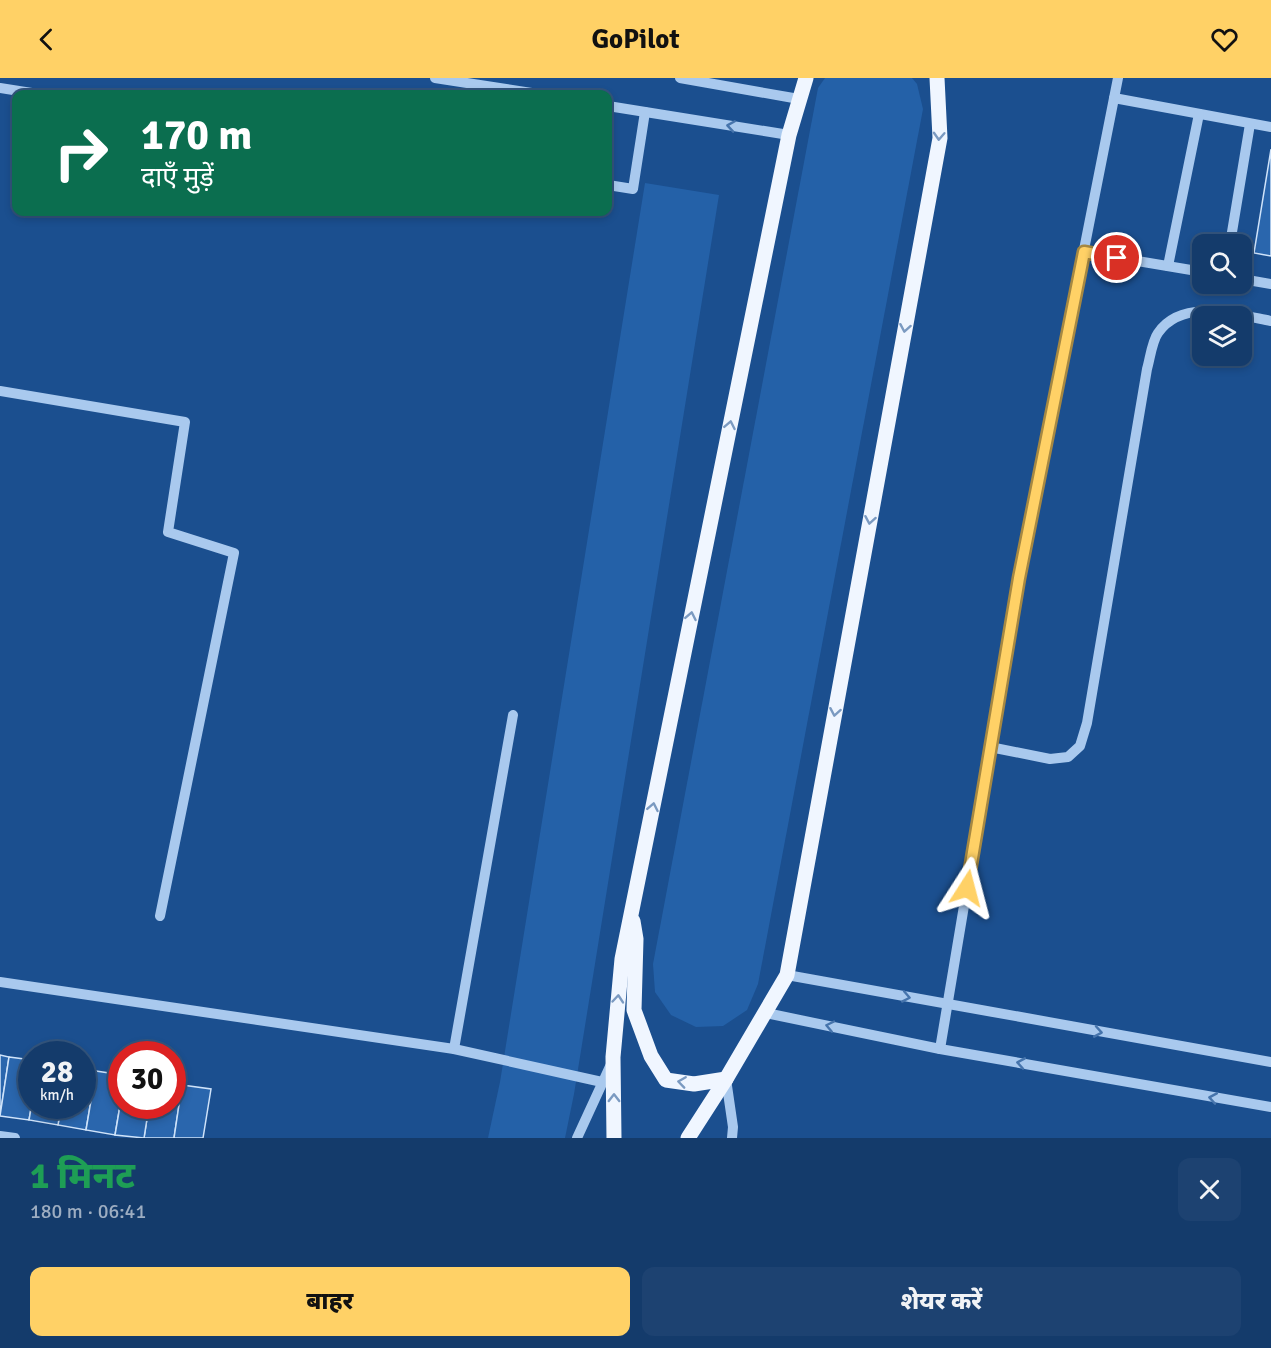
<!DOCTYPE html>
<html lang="hi">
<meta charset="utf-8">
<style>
:root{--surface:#143b6b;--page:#1d4271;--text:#f1f3f6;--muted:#9dadc1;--line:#33557e;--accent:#ffd166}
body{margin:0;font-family:Signika,"Noto Sans Devanagari",sans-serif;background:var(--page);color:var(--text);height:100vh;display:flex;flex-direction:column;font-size:22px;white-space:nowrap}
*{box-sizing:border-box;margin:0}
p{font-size:20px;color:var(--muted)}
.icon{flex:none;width:33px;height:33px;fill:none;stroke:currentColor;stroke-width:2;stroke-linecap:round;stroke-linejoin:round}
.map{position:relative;height:1060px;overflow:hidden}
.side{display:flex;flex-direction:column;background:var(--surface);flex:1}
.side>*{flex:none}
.top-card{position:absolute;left:12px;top:12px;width:600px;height:126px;border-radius:12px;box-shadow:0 3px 9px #0003,0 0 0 2px var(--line);background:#0b6e4f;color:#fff;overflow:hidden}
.tools{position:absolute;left:1192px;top:156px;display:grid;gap:12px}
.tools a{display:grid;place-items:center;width:60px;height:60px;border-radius:12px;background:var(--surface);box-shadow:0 3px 9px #0003,0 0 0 2px var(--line);font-size:30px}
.speed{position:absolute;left:18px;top:963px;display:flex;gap:12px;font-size:30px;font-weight:700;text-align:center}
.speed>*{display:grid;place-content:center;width:78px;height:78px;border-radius:50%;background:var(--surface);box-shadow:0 3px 9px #0003,0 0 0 2px var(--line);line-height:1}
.speed small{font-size:15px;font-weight:400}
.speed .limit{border:9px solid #d22;background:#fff;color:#111}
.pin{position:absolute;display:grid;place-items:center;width:51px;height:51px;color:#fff;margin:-26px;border:3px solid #fff;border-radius:50%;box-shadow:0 2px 6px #0007}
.me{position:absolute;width:66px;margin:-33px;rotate:9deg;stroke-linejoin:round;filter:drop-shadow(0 0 4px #0008)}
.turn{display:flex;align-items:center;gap:21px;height:126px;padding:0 30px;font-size:27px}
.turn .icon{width:78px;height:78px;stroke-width:2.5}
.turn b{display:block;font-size:42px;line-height:51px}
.round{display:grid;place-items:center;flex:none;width:63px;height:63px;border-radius:12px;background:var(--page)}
.overview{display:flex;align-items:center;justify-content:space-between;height:102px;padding:0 30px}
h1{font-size:36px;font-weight:800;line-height:45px;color:#1e9e55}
.cta{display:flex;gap:12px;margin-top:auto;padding:12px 30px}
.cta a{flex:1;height:69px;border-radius:12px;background:var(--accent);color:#111;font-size:24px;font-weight:800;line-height:69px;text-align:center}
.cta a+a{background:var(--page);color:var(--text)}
header{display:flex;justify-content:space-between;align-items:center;height:78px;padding:0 30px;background:var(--accent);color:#111;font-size:27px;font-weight:800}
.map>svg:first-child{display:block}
.green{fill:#2461a8}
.building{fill:#2a66ad;stroke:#cfe3fa;stroke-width:1.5}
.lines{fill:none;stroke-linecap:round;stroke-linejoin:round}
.minor{stroke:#a9c9ee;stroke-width:10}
.major{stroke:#f0f6ff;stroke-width:15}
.oneway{stroke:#4674ac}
.oneway2{stroke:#7b9ac1}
.route-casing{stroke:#a68842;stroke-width:15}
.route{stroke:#ffd166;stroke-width:10}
</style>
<header><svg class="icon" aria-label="back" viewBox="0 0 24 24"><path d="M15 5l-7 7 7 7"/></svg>GoPilot<svg class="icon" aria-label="heart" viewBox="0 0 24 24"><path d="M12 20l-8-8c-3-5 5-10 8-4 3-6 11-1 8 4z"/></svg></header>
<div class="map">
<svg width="1271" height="1060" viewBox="0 0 1271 1060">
<rect width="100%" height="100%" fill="#1b4f8f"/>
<!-- green -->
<g class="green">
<polygon points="825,0 912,0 917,6 923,31 758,906 747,932 723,948 696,949 671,937 655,914 653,886 818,10"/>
<polygon points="645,105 719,117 574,1016 565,1060 488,1060 500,1004"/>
</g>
<!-- building -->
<g class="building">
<polygon points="1271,71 1271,178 1254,175"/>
<polygon points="0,977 9,979 0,1038"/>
<polygon points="9,979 32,982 32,1025 29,1042 0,1038"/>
<polygon points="82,991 96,993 86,1052 58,1047 61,1028 82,1028"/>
<polygon points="96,993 122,997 122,1016 115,1057 86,1052"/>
<polygon points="172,1005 182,1007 174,1060 144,1060 149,1028 172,1028"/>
<polygon points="182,1007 211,1011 203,1060 174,1060"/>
<polygon points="122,1016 122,1028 149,1028 144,1060 115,1057"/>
<polygon points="32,1025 32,1028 61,1028 58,1047 29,1042"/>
</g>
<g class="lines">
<!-- minor -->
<g class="minor">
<polyline points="435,0 538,16"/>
<polyline points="680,0 799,21"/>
<polyline points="0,10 38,16"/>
<polyline points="1114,20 1271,49"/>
<polyline points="608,28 789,57"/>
<polyline points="608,107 633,111 645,34"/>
<polyline points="1230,166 1250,46"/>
<polyline points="1084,174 1203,194"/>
<polyline points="1168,188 1199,36"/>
<polyline points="1242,201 1271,206"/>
<polyline points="0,313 185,344 168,454 234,475 160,838"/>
<path d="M990 669 1050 681 1068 679 1080 668 1087 645 1147 291C1150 281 1152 263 1158 255 1182 220 1235 236 1271 243"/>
<polyline points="787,897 1271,984"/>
<polyline points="0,904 454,971 602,1004"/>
<polyline points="766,935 940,971 1271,1029"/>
<polyline points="454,971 513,637"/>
<polyline points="940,971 1019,500 1118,0"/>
<polyline points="726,1001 733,1049 732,1060"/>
<polyline points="0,1058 15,1060"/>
<polyline points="577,1060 612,984"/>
</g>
<!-- major -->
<g class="major">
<polyline points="633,843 636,861 634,932 651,978 666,1002 694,1006 726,1001"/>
<polyline points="614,1060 613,979 622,881 789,57 806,0"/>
<polyline points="688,1060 726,1001 787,897 940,60 937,0"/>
</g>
</g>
<!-- one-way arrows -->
<defs><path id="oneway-chevron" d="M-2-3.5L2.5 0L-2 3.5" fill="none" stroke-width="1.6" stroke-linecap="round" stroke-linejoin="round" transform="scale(1.5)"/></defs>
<g class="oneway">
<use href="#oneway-chevron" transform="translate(731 48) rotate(-171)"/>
<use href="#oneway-chevron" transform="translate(906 919) rotate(11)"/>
<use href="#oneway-chevron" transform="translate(830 948) rotate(-168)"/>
<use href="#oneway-chevron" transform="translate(1098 954) rotate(10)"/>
<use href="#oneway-chevron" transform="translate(1021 985) rotate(-170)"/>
<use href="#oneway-chevron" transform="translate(1213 1020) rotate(-170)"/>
</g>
<g class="oneway2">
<use href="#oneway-chevron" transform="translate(939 58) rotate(93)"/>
<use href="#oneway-chevron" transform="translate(905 250) rotate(100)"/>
<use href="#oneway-chevron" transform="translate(730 347) rotate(-79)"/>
<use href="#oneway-chevron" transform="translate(870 442) rotate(100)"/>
<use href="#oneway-chevron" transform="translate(691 538) rotate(-79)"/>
<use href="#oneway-chevron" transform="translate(835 634) rotate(100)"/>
<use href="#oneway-chevron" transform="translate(653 729) rotate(-79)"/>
<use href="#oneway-chevron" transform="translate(618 921) rotate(-85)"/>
<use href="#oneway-chevron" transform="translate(682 1004) rotate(-172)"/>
<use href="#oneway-chevron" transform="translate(614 1020) rotate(-90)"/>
</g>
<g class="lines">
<defs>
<polyline id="route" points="967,810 1019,500 1084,174 1117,180"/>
</defs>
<!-- route casing -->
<use href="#route" class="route-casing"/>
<!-- route -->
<use href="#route" class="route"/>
</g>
</svg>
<div class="tools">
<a><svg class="icon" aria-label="search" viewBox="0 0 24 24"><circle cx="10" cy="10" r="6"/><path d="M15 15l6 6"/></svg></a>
<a><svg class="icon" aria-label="layers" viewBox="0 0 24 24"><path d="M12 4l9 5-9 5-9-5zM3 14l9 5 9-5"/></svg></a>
</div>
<div class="speed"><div>28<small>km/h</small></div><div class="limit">30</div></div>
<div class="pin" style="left:1117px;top:180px;background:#d93025"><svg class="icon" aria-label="arrive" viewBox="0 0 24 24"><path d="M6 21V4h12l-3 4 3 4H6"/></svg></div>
<svg class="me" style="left:967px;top:810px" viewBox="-20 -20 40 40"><path d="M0-17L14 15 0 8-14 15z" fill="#ffd166" stroke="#fff" stroke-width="4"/></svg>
<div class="top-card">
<div class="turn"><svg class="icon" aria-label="right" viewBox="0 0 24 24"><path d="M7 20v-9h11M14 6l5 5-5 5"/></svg><div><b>170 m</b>दाएँ मुड़ें</div></div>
</div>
</div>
<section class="side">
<div class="overview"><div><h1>1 मिनट</h1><p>180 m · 06:41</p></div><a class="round"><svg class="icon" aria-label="close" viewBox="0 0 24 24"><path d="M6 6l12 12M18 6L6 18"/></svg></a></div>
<div class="cta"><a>बाहर</a><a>शेयर करें</a></div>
</section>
